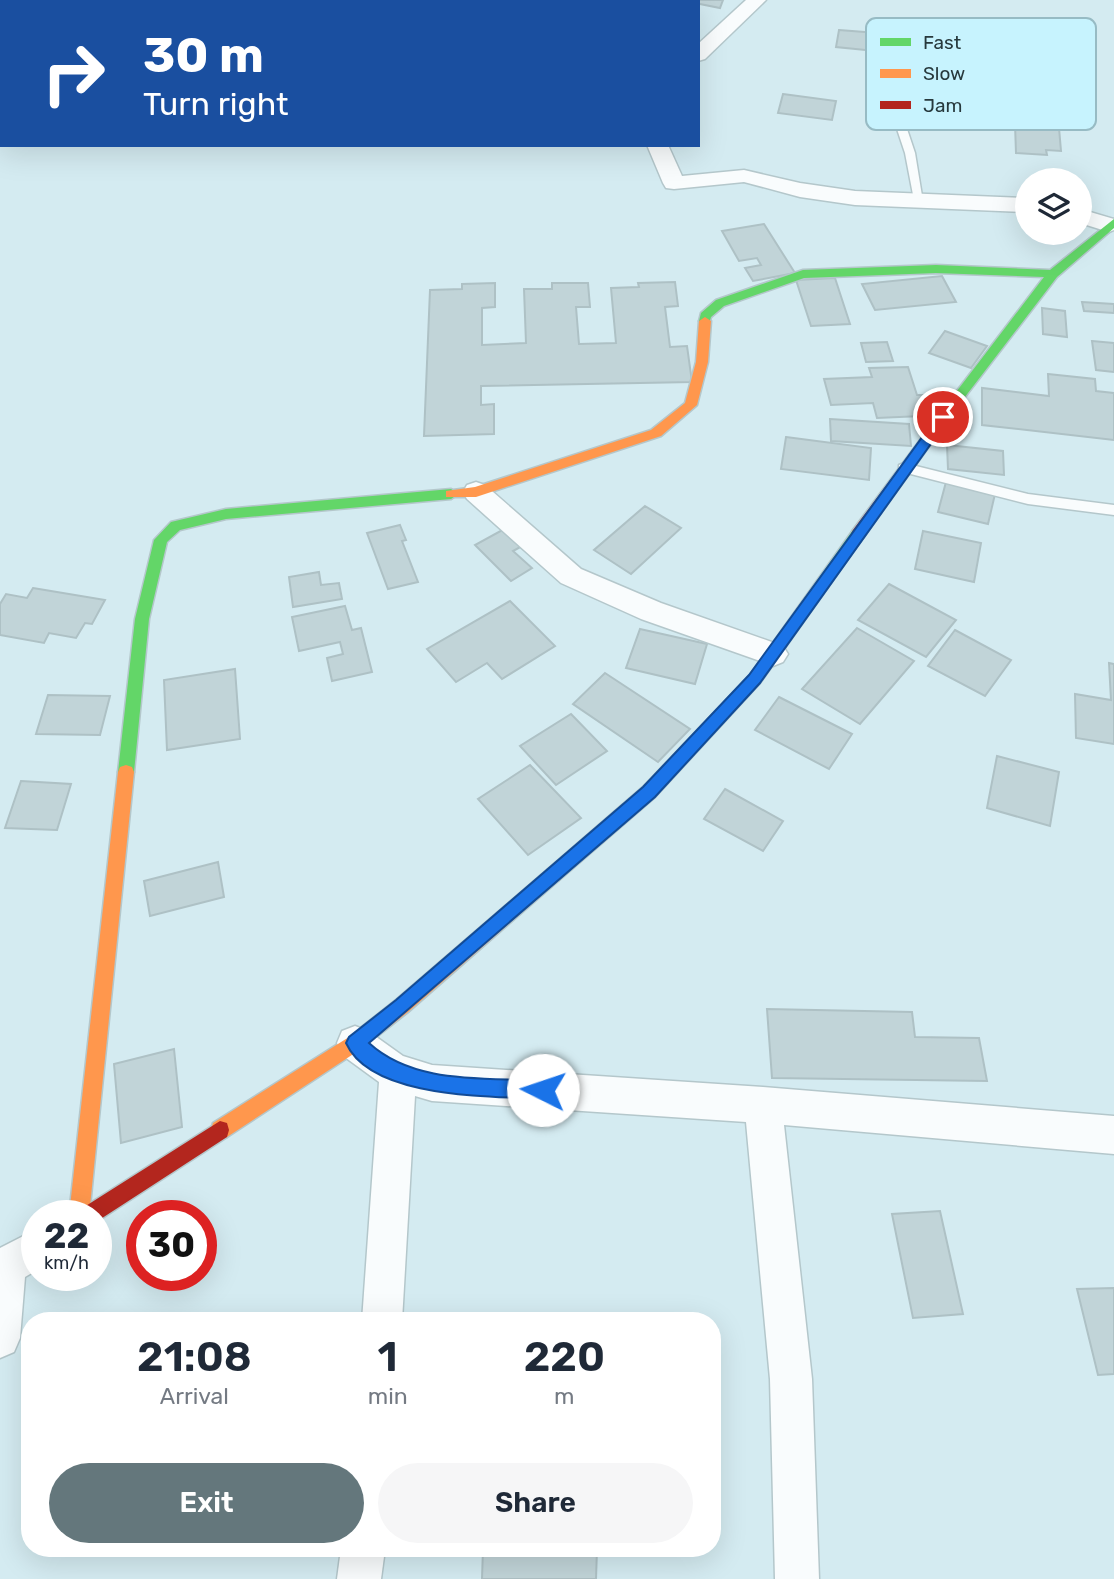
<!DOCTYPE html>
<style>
:root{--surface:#fff;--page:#f6f6f7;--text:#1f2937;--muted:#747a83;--accent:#64777c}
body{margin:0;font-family:Rubik,sans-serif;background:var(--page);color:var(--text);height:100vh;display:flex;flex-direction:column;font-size:26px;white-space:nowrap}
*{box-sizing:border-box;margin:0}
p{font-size:23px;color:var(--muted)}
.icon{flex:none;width:38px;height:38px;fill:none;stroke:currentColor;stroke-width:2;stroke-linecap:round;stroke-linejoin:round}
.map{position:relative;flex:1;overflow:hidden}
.side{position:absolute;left:21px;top:1312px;width:700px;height:245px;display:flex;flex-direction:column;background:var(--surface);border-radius:28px;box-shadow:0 7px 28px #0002}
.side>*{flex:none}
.banner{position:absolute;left:0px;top:0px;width:700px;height:147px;box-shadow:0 7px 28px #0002;background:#1a4fa0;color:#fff;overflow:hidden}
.fabs{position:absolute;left:1015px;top:168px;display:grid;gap:14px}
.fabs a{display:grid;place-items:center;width:77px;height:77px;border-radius:50%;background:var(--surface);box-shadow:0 7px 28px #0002;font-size:35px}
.speed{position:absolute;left:21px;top:1200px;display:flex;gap:14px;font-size:35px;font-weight:700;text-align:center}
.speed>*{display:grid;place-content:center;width:91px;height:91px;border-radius:50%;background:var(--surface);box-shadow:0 7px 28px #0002;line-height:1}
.speed small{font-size:18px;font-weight:400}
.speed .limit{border:10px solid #d22;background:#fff;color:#111}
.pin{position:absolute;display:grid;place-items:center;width:60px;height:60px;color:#fff;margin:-30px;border:4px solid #fff;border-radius:50%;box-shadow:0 2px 7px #0007}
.me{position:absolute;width:77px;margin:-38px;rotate:274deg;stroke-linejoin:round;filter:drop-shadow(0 0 5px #0008)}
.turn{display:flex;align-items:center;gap:24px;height:147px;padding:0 28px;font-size:32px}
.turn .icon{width:91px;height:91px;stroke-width:2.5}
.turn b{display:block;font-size:49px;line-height:60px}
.eta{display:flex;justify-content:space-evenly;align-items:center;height:119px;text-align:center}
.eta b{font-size:42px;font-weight:600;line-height:49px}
.primary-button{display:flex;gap:14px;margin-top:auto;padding:14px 28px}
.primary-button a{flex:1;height:80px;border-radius:42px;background:var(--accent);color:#fff;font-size:28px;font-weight:600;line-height:80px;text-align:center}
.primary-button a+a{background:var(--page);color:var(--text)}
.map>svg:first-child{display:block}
.building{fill:#c1d4d8;stroke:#aec1c5;stroke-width:2}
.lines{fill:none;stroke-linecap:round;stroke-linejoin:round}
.lane-casing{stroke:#b4c7cb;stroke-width:3}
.street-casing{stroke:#b4c7cb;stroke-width:3}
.fast-casing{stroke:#b4c7cb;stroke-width:3}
.slow-casing{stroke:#b4c7cb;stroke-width:3}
.jam-casing{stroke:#b4c7cb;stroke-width:3}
.lane{fill:#f9fcfd;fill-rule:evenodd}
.street{fill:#f9fcfd;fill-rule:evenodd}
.fast{fill:#63d668;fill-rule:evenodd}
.slow{fill:#ff974d;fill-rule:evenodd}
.jam{fill:#b3261e;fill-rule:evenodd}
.route{fill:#1a73e8;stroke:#114b97;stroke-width:2}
.key{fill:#c7f3fe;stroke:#97bbc4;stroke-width:2}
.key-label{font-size:19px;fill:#27393d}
</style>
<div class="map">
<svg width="1114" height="1579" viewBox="0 0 1114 1579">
<rect width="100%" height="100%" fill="#d4ebf1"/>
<!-- building -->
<g class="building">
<polygon points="680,0 723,0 720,8"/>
<polygon points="839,30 877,33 875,51 836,47"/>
<polygon points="783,94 836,101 832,120 778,113"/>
<polygon points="1015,124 1059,128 1061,151 1046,150 1047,155 1016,153"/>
<polygon points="764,224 795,273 753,281 745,268 761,265 757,258 739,261 722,231"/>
<polygon points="942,276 956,302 875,310 862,284"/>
<polygon points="835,278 850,324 811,326 796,280"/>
<polygon points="675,282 678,306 665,307 670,347 687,346 692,382 481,386 481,405 494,404 494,434 424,436 430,290 462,289 462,284 495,283 495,307 482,308 482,345 526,343 524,289 552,289 552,283 588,283 590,307 576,307 579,344 616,343 611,288 639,287 638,283"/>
<polygon points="1082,302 1114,304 1114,313 1084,311"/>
<polygon points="1042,308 1065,311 1067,337 1043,334"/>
<polygon points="945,331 987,346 971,368 929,353"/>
<polygon points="1092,341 1114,343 1114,372 1096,370"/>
<polygon points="887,342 893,361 866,362 861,343"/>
<polygon points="908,367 917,395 937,395 944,415 877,418 873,403 831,405 824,379 872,377 869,368"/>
<polygon points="1048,374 1095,379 1096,391 1114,393 1114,440 982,425 982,388 1049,396"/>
<polygon points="830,419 909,424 911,446 831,441"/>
<polygon points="786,437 871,448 869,480 781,469"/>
<polygon points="947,445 1003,451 1004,475 948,469"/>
<polygon points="946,482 995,494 988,524 938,512"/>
<polygon points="645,506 681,528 631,574 594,550"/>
<polygon points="400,525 406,540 402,541 418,582 388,589 367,533"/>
<polygon points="506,528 524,545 513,551 532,568 511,581 475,545"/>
<polygon points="923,531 981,543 974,582 915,569"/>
<polygon points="319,572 321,585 339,583 342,599 293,607 289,577"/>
<polygon points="889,584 956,620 926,657 858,620"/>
<polygon points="33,588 105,600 92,624 85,623 76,638 49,633 44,643 0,635 0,604 6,594 27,598"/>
<polygon points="510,601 555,646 502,679 487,663 456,682 427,649"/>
<polygon points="345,606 352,630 361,628 372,672 332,681 327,658 343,654 340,642 299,651 292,617"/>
<polygon points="857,628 914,661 860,724 802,689"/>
<polygon points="640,629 707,644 695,684 626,668"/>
<polygon points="955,630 1011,660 985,696 928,666"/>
<polygon points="1109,663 1114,664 1114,744 1076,738 1075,694 1111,700"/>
<polygon points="235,669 240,739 167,750 164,680"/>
<polygon points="605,673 690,729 658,762 573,704"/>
<polygon points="48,695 110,696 100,735 36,734"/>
<polygon points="779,697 852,734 829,769 755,730"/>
<polygon points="571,714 607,751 556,785 520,746"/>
<polygon points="997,756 1059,772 1050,826 987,808"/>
<polygon points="530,765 581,818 528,855 478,799"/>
<polygon points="21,781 71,784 57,830 5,828"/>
<polygon points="725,789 783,821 763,851 704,819"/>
<polygon points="218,862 224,897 150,916 144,881"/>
<polygon points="767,1009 912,1012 915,1037 979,1038 987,1081 772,1078"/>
<polygon points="174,1049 182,1127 121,1143 114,1064"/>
<polygon points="940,1211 963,1314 913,1318 892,1214"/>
<polygon points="1114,1288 1114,1374 1098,1375 1077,1289"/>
<polygon points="483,1549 597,1549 596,1579 482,1579"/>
</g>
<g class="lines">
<defs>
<g id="lane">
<polygon points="879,67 887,69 915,153 923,202 914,200 905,153 877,69"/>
<polygon points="904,463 1028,494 1114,505 1114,515 1028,504 899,471 899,465"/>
</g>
<g id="street">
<polygon points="746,0 766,0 705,59 698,61 698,44"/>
<polygon points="647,145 668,145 682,176 744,170 800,183 855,191 1027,198 1027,212 855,205 800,197 744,182 674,189 666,188 663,183"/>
<polygon points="1080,209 1114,219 1114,230 1109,232 1080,223"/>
<polygon points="476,482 485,485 581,569 661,603 783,646 788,654 783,662 773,666 763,662 641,619 561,583 467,499 463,492 467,485"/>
<polygon points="355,1026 368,1031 403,1056 432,1065 763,1087 1114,1116 1114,1154 784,1125 812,1379 819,1579 775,1579 770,1379 746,1122 432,1101 415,1096 402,1321 362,1321 379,1082 342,1055 337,1043 342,1031"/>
<polygon points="37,1229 37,1270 25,1277 20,1338 14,1352 0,1358 0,1248"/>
<polygon points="341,1549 385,1549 381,1579 337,1579"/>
</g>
<g id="fast">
<polygon points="1114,219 1114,228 1057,277 958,406 950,406 950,400 1044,277 936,273 804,278 724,306 711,317 709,324 705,325 699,321 701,313 716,300 803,270 936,265 1050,270"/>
<polygon points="451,489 458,494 451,499 226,519 180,530 167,542 149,619 134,772 132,777 120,777 118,772 135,619 154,540 171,522 226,509"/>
<polygon points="858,529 865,534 863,538 760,683 655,797 559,880 553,882 547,880 545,875 547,870 643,787 750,675 853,530"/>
</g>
<g id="slow">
<polygon points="705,317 711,321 708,362 697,405 661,436 476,497 446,497 446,491 475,487 651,430 685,403 696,362 699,321"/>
<polygon points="126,765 132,767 134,772 89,1216 69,1216 118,772 120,767"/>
<polygon points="553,868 559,870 561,875 559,880 408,1012 361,1049 227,1137 220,1139 213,1137 211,1130 213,1123 349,1037 396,1000 547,870"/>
</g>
<g id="jam">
<polygon points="954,399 958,400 958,406 863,538 853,538 851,534 853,530 950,400"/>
<polygon points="220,1121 227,1123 229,1130 227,1137 96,1222 96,1216 78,1216 81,1209"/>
</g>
</defs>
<!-- lane casing -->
<use href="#lane" class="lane-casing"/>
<!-- street casing -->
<use href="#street" class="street-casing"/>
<!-- fast casing -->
<use href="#fast" class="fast-casing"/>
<!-- slow casing -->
<use href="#slow" class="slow-casing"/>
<!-- jam casing -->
<use href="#jam" class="jam-casing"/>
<!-- lane -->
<use href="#lane" class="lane"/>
<!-- street -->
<use href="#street" class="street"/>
<!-- fast -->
<use href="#fast" class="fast"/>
<!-- slow -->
<use href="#slow" class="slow"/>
<!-- jam -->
<use href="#jam" class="jam"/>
</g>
<!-- route -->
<path class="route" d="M943 413 948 414V420L760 683 655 797 369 1043C415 1085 485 1077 543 1081L549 1084 552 1090 549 1097 543 1099C491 1096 371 1099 346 1043L349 1037 396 1000 643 787 749 675 939 414Z"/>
<!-- legend -->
<rect x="866" y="18" width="230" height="112" rx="10" class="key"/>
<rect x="880" y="38" width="31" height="8" fill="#63d668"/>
<rect x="880" y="69" width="31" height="9" fill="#ff974d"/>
<rect x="880" y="101" width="31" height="8" fill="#b3261e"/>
<g class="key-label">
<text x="923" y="49">Fast</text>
<text x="923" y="80">Slow</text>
<text x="923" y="112">Jam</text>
</g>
</svg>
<div class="fabs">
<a><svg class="icon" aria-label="layers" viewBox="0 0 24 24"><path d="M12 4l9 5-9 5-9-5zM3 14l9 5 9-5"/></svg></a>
</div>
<div class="speed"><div>22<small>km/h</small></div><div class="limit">30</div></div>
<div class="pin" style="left:943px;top:417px;background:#d93025"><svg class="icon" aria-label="arrive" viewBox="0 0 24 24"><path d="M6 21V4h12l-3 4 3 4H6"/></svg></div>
<svg class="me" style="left:543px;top:1090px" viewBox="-20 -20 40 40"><circle r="19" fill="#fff"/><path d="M0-13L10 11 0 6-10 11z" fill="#1a73e8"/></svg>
<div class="banner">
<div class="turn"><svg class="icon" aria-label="right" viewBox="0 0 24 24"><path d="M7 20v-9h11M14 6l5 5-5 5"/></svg><div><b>30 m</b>Turn right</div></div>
</div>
<section class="side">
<div class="eta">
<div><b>21:08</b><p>Arrival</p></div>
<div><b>1</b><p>min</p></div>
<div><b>220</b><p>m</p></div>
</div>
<div class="primary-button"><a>Exit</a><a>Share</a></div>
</section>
</div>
